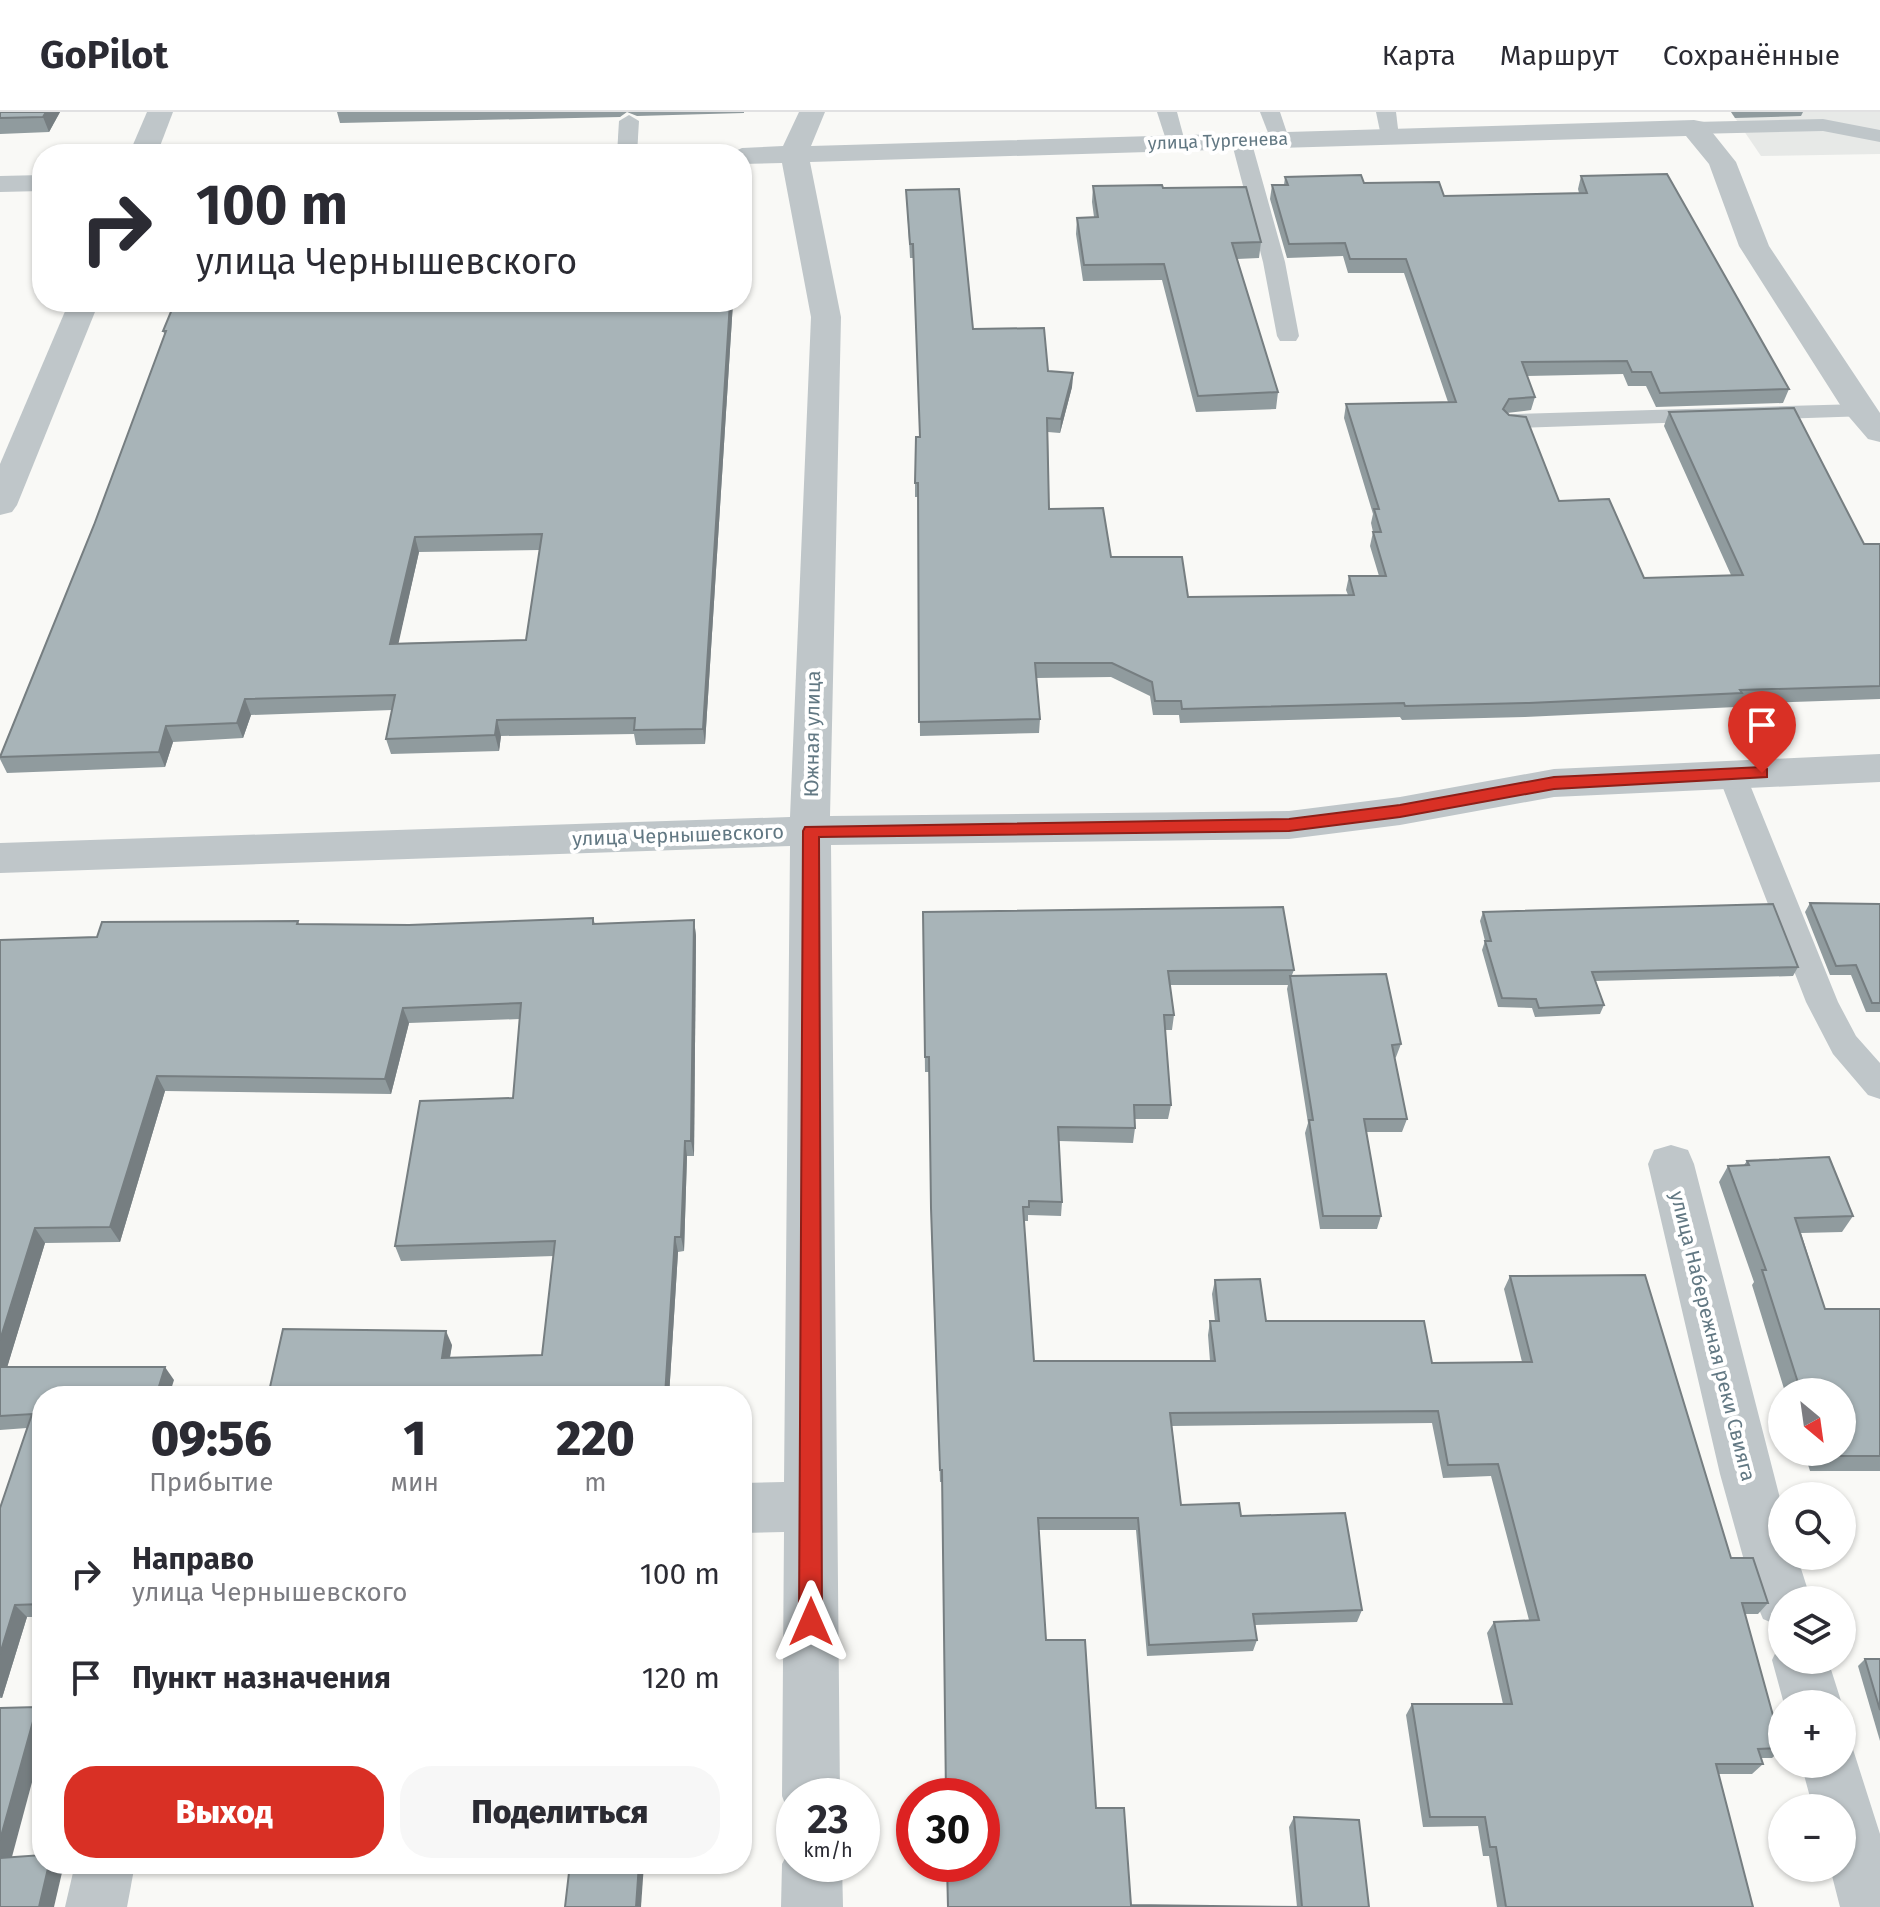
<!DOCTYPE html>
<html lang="ru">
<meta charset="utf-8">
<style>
:root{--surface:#fff;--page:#f7f7f7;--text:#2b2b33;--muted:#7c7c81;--line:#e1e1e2;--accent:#d93025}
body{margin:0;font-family:"Fira Sans",sans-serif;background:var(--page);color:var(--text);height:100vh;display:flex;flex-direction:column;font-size:30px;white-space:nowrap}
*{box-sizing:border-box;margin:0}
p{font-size:26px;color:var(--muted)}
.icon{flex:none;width:44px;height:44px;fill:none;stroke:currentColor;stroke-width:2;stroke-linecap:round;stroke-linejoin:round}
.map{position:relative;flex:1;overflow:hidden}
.sheet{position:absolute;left:32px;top:1274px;width:720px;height:488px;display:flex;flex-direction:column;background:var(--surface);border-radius:32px;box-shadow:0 2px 6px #0004}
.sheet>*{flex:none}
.top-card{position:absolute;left:32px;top:32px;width:720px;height:168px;border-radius:32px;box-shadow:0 2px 6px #0004;background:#fff;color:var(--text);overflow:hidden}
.needle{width:52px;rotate:151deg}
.fabs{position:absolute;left:1768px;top:1266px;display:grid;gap:16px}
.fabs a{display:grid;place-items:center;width:88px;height:88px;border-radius:50%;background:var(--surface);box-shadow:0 2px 6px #0004;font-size:40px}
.speed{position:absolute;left:776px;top:1666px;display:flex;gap:16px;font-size:40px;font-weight:700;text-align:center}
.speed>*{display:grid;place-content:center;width:104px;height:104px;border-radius:50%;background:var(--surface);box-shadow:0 2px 6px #0004;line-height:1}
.speed small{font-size:20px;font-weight:400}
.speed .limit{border:12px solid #d22;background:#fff;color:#111}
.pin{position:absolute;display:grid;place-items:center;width:68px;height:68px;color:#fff;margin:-82px -34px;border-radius:50% 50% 50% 0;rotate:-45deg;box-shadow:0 0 8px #0007}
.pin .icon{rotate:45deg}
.me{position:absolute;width:88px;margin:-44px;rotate:0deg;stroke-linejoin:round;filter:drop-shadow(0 0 6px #0008)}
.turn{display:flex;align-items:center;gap:28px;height:168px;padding:0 32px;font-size:36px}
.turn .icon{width:104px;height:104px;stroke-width:2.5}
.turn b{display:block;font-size:56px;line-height:68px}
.eta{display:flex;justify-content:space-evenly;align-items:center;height:136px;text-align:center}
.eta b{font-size:48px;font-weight:800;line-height:56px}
.primary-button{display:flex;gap:16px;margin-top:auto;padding:16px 32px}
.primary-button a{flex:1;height:92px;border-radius:32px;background:var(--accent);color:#fff;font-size:32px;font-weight:800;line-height:92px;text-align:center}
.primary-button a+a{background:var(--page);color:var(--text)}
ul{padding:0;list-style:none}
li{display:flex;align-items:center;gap:24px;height:104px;padding:0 32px}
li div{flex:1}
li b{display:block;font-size:30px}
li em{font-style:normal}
header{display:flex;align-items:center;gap:48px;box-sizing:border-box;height:112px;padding:0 40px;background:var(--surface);border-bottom:2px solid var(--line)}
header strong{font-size:38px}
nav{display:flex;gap:44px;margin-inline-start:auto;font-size:28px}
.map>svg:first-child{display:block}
.built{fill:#e7e9e7}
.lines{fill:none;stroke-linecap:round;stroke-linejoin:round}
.service{fill:#bfc6c9;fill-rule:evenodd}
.minor{fill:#bfc6c9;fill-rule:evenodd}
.wall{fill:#909b9e;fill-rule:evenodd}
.shaded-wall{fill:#767e81}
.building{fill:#a8b4b8;stroke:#767e81;stroke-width:2;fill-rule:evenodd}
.route{fill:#d93025;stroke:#8d1f18;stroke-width:2}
.labels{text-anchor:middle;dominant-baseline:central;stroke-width:8;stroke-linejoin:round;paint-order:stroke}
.far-street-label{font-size:18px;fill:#627883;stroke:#fff}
.street-label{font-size:20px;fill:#627883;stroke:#fff}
</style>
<header>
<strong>GoPilot</strong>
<nav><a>Карта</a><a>Маршрут</a><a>Сохранённые</a></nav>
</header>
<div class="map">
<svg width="1880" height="1795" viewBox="0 0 1880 1795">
<rect width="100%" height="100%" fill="#f9f9f6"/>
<!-- built -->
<polygon class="built" points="1731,0 1880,0 1880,42 1761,44"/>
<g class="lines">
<!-- service -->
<g class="service">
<polygon points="1157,0 1177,0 1185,30 1182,34 1168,34"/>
<polygon points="1260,0 1280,0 1289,27 1286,31 1272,31"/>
<polygon points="1376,0 1396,0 1399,25 1396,29 1382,29"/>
<polygon points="629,3 639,9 637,42 617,42 619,9"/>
<polygon points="1823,7 1880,18 1880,30 1823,19 1694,22 1684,16 1694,10"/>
<polygon points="1241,22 1251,28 1285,150 1299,224 1296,229 1280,229 1277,224 1263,150 1231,28"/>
<polygon points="1860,292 1868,294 1872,299 1868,304 1514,316 1506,314 1502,309 1506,304 1514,302"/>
<polygon points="1732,653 1742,656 1746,663 1838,890 1856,924 1880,951 1880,987 1868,983 1833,942 1806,890 1718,663 1722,656"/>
</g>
<!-- minor -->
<g class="minor">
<polygon points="147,0 173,0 157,42 129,42"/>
<polygon points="799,0 825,0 811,34 1694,8 1704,10 1736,50 1769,134 1880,301 1880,330 1868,327 1844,299 1739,134 1709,52 1686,24 810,50 841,205 830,704 1289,699 1400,685 1554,657 1880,642 1880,670 1554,685 1400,713 1289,727 831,733 840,1684 794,1684 794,1706 790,1705 782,1684 784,1420 742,1421 742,1371 784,1370 790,734 0,761 0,731 790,705 811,205 782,51 742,52 742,42 729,42 742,36 783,34"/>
<polygon points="42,63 42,79 0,80 0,64"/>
<polygon points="69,190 99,190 17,393 12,400 0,403 0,352"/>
<polygon points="1671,1033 1688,1038 1694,1052 1782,1394 1782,1444 1797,1444 1811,1488 1782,1488 1782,1515 1763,1507 1755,1488 1720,1362 1648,1052 1654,1038"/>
<polygon points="1782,1527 1782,1548 1828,1548 1842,1592 1784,1592 1772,1548"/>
<polygon points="1842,1628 1851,1631 1880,1722 1880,1795 1840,1795 1830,1756 1842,1756 1842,1696 1813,1696 1801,1652 1842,1652"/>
<polygon points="794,1729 794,1752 842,1752 843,1795 781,1795 782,1752"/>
<polygon points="75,1752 135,1752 127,1795 65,1795"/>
</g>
</g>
<!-- wall -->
<g class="wall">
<polygon points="0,0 60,0 49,20 0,22"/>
<polygon points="337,0 744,0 744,1 637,4 627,0 620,5 340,11"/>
<polygon points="1731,0 1803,0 1801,4 1735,6"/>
<polygon points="1581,64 1789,277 1783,291 1656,295 1646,274 1628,274 1623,262 1527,264 1535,285 1531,298 1507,301 1559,389 1644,466 1731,463 1664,314 1669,300 1864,432 1880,432 1880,587 1737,592 1736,595 1525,605 1402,608 1400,605 1180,611 1179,603 1153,603 1150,584 1111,565 1036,566 1040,607 1039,621 920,624 918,385 915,385 915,371 920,325 913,146 910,146 906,78 973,217 1048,259 1073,261 1072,275 1060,321 1048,320 1049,397 1111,445 1188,485 1348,483 1346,478 1349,464 1379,464 1370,434 1373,420 1371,411 1373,402 1344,306 1346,292 1448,290 1404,161 1348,161 1343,144 1287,146 1270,87 1272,73 1284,73 1285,65 1364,71 1444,84 1579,81 1578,77"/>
<polygon points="1093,74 1163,76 1261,130 1259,146 1237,147 1278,280 1276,297 1196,300 1162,168 1083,169 1076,122 1077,106 1094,105 1092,90"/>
<path d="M175 190H733L705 632 636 633 634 622 501 624 499 639 391 642 386 627 392 598 251 603 243 626 173 630 165 655 7 661 0 647V644L94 413 165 224 163 219ZM540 438 526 528 398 531 419 440Z"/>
<polygon points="1810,791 1880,792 1880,900 1866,900 1851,863 1830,863 1805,800"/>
<polygon points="923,800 1294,858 1292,863 1401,932 1396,945 1395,946 1407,1007 1402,1020 1366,1020 1381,1104 1377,1117 1320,1117 1305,1021 1308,1011 1287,877 1288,873 1170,873 1174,903 1172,918 1165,918 1171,993 1168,1007 1135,1007 1135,1016 1133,1031 1059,1029 1062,1090 1061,1104 1028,1103 1028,1109 1024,1109 1034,1249 1210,1249 1208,1223 1210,1209 1215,1209 1212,1182 1215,1168 1266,1209 1432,1251 1522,1250 1504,1177 1510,1164 1731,1446 1768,1491 1758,1502 1745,1502 1782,1637 1772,1646 1761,1646 1763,1652 1752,1662 1718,1662 1753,1795 1497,1795 1489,1744 1483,1744 1478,1714 1423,1715 1406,1603 1412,1592 1503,1592 1487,1521 1494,1510 1529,1508 1491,1364 1443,1366 1432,1311 1172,1314 1181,1393 1241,1404 1362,1498 1357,1510 1255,1513 1257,1528 1253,1539 1147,1544 1136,1418 1039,1418 1046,1528 1096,1696 1131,1793 1297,1795 1289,1715 1294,1705 1369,1795 948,1795 942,1370 940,1370 931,1110 929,960 925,960"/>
<polygon points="1483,800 1798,855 1793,864 1595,869 1604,893 1600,902 1535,905 1532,896 1498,895 1482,838 1485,829 1480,809"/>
<polygon points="593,806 595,812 694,808 696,824 694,1044 687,1044 684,1139 678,1140 669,1284 268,1284 452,1233 450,1246 542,1243 554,1144 401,1149 395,1134 513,986 520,907 409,911 391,982 165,979 120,1130 45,1131 7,1255 174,1268 42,1284 42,1505 27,1505 2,1586 0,1586 0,1396 27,1316 0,1318 0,828 97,825 298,809 299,812 409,813"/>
<polygon points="1747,1049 1853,1104 1842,1120 1801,1121 1825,1197 1880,1197 1880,1359 1810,1359 1804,1340 1842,1340 1842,1280 1785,1280 1752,1173 1754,1170 1719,1070 1728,1054 1744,1053"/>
<polygon points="1865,1547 1880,1547 1880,1629 1858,1554"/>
</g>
<!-- shaded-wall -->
<g class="shaded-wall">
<polygon points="46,0 60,0 49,20 43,5"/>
<polygon points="730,190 733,190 705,632 703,617"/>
<polygon points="1073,261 1072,275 1060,321 1061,307"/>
<polygon points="415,425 419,440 395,547 390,532"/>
<polygon points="245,587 251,603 243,626 237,611"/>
<polygon points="497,608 501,624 499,639 495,623"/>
<polygon points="166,614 173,630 165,655 159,640"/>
<polygon points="694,808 696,824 694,1044 691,1029"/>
<polygon points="403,896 409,911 391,982 385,967"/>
<polygon points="157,964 165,979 120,1130 110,1115"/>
<polygon points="685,1029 687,1044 684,1139 681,1125"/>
<polygon points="35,1116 45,1131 3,1269 0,1265 0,1228"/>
<polygon points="675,1125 678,1140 669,1284 665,1284"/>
<polygon points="446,1219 452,1233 447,1260 442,1246"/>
<polygon points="165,1255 174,1268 169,1284 156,1284"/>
<polygon points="15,1493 27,1505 2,1586 0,1584 0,1542"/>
<polygon points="37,1595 42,1600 42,1633 9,1756 0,1750 0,1728"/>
<polygon points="49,1752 64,1752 54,1795 39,1795"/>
<polygon points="639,1752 644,1752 641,1795 636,1795"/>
</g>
<!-- building -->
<g class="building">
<polygon points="0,0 46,0 43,5 0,6"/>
<polygon points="1667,62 1789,277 1660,281 1651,260 1632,260 1627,249 1522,250 1535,285 1509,287 1503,297 1509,303 1526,305 1559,389 1609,387 1644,466 1743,463 1669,300 1794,296 1864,432 1880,432 1880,574 1740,578 1742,581 1529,591 1405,594 1404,591 1182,597 1181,589 1155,589 1152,570 1112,551 1035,551 1040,607 919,610 918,371 915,371 916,325 920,325 913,132 910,132 906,78 959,77 973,217 1044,216 1048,259 1073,261 1061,307 1047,306 1049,397 1103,396 1111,445 1182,445 1188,485 1354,483 1349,464 1386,464 1373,420 1381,420 1374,397 1379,397 1346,292 1456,290 1406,147 1350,147 1345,131 1289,132 1272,73 1288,73 1285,65 1361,63 1364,71 1439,70 1444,84 1587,81 1581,64"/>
<polygon points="1162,73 1163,76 1246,75 1261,130 1232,131 1278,280 1198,284 1164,152 1084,153 1077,106 1098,105 1093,74"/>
<path d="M175 190H730L703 617 634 618 635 606 497 608 495 623 386 627 395 583 245 587 237 611 166 614 159 640 0 645 94 413 166 219H163ZM542 422 526 528 390 532 415 425Z"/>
<polygon points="1810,791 1880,792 1880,891 1872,891 1856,853 1836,854"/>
<polygon points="1773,792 1798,855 1592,860 1604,893 1539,896 1536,887 1502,886 1485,829 1491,829 1483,800"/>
<polygon points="1283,795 1294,858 1168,859 1174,903 1164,903 1171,993 1134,993 1135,1016 1058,1015 1062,1090 1029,1089 1029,1095 1023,1095 1034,1249 1215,1249 1210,1209 1219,1209 1215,1168 1260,1167 1266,1209 1424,1209 1432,1251 1532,1250 1510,1164 1645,1163 1731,1446 1753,1446 1768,1491 1742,1491 1782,1636 1758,1637 1763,1652 1716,1652 1753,1795 1506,1795 1496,1735 1490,1735 1485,1705 1430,1705 1412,1592 1512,1592 1494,1510 1539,1508 1498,1352 1448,1353 1438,1299 1170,1301 1181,1393 1239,1391 1241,1404 1345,1401 1362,1498 1253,1502 1257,1528 1149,1533 1138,1406 1038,1406 1046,1528 1085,1528 1096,1696 1124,1696 1131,1793 1302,1795 1294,1705 1359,1708 1369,1795 948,1795 947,1752 982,1752 982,1684 946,1684 942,1358 940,1358 931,1096 929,945 925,945 923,800"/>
<polygon points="593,806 593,812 694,808 691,1029 685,1029 681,1125 675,1125 665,1284 268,1284 283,1217 446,1219 442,1246 542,1243 555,1129 395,1134 420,989 513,986 521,891 403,896 385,967 157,964 110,1115 35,1116 0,1228 0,828 97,825 102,810 298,809 297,812 409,813"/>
<polygon points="1386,862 1401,932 1392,933 1407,1007 1364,1007 1381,1104 1323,1104 1309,1008 1313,1008 1290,864"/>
<polygon points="1829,1045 1853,1104 1795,1106 1825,1197 1880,1197 1880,1344 1822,1344 1820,1340 1842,1340 1842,1280 1801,1280 1762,1158 1766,1158 1728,1054 1749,1053 1747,1049"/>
<polygon points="0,1255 165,1255 156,1284 42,1284 42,1492 15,1493 0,1542 0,1396 32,1302 0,1304"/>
<polygon points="1865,1547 1880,1547 1880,1598"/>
<polygon points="37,1595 0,1728 0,1596"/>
<polygon points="42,1743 42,1752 49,1752 39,1795 0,1795 0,1746"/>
<polygon points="570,1752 639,1752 636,1795 565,1795"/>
</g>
<!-- route -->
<polygon class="route" points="1762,655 1767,657 1767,665 1554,677 1400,705 1289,719 819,725 822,1510 819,1518 811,1521 802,1518 799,1510 803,719 805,715 1289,707 1400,693 1554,665"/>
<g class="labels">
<!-- far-street labels -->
<g class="far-street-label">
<text transform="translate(1218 29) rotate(-2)">улица Тургенева</text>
</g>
<!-- street labels -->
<g class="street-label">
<text transform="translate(812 622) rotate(-89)">Южная улица</text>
<text transform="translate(678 723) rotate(-2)">улица Чернышевского</text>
<text transform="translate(1713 1224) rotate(76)">улица Набережная реки Свияга</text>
</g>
</g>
</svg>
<div class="fabs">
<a><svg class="needle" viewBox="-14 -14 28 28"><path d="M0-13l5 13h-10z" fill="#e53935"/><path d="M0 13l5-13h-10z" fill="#7c7c81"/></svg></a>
<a><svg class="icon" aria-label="search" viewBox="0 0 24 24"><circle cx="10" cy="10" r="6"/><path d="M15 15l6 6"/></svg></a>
<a><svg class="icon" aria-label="layers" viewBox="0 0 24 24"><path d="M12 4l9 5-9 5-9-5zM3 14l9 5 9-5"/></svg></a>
<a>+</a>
<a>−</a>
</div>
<div class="speed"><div>23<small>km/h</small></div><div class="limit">30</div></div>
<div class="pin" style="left:1762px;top:661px;background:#d93025"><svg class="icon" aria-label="arrive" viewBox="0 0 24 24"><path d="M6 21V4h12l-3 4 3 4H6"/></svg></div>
<svg class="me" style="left:811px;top:1510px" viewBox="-20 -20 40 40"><path d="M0-17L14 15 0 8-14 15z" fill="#d93025" stroke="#fff" stroke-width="4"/></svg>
<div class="top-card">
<div class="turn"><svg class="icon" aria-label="right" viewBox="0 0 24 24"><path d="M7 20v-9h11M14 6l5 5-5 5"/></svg><div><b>100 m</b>улица Чернышевского</div></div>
</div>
<section class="sheet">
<div class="eta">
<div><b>09:56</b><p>Прибытие</p></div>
<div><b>1</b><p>мин</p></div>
<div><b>220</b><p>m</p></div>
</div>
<ul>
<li><svg class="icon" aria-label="right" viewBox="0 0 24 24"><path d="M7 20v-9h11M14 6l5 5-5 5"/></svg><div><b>Направо</b><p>улица Чернышевского</p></div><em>100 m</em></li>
<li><svg class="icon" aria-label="arrive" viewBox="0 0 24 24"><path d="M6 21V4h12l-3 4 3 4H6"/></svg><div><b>Пункт назначения</b></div><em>120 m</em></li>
</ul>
<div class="primary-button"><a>Выход</a><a>Поделиться</a></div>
</section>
</div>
